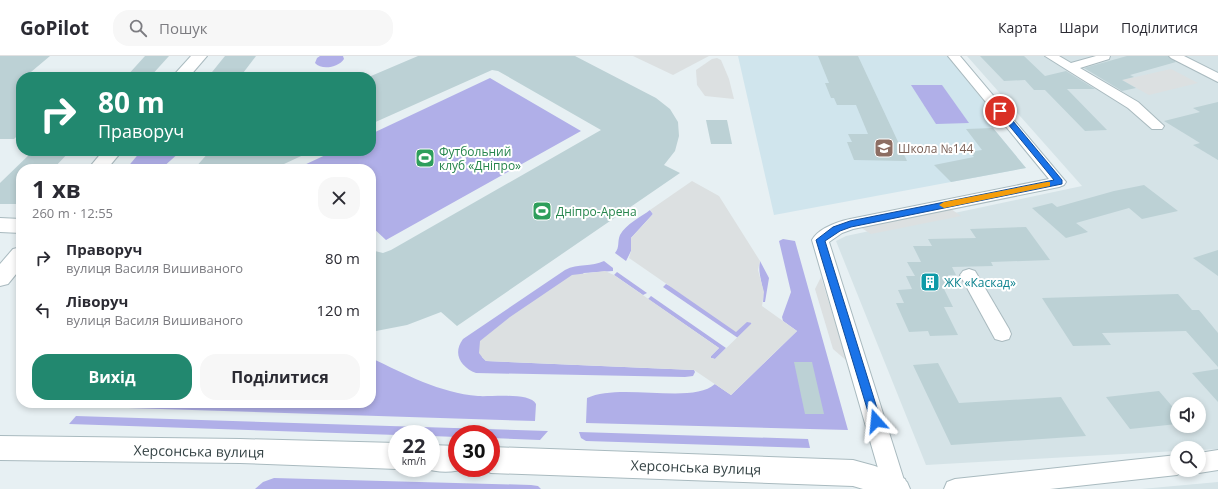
<!DOCTYPE html>
<html lang="uk">
<meta charset="utf-8">
<style>
:root{--surface:#fff;--page:#f7f7f7;--text:#2b2b33;--muted:#7c7c81;--line:#e1e1e2;--accent:#22886f}
body{margin:0;font-family:"Open Sans",sans-serif;background:var(--page);color:var(--text);height:100vh;display:flex;flex-direction:column;font-size:15px;white-space:nowrap}
*{box-sizing:border-box;margin:0}
p{font-size:13px;color:var(--muted)}
.icon{flex:none;width:22px;height:22px;fill:none;stroke:currentColor;stroke-width:2;stroke-linecap:round;stroke-linejoin:round}
.map{position:relative;flex:1;overflow:hidden}
.drawer{position:absolute;left:16px;top:108px;width:360px;height:244px;display:flex;flex-direction:column;background:var(--surface);border-radius:16px;box-shadow:0 2px 6px #0003}
.drawer>*{flex:none}
.banner{position:absolute;left:16px;top:16px;width:360px;height:84px;border-radius:16px;box-shadow:0 2px 6px #0003;background:#22886f;color:#fff;overflow:hidden}
.tools{position:absolute;left:1170px;top:341px;display:grid;gap:8px}
.tools a{display:grid;place-items:center;width:36px;height:36px;border-radius:50%;background:var(--surface);box-shadow:0 2px 6px #0003;font-size:20px}
.speed{position:absolute;left:388px;top:369px;display:flex;gap:8px;font-size:20px;font-weight:700;text-align:center}
.speed>*{display:grid;place-content:center;width:52px;height:52px;border-radius:50%;background:var(--surface);box-shadow:0 2px 6px #0003;line-height:1}
.speed small{font-size:10px;font-weight:400}
.speed .limit{border:6px solid #d22;background:#fff;color:#111}
.pin{position:absolute;display:grid;place-items:center;width:34px;height:34px;color:#fff;margin:-17px;border:2px solid #fff;border-radius:50%;box-shadow:0 1px 4px #0007}
.me{position:absolute;width:44px;margin:-22px;rotate:342deg;stroke-linejoin:round;filter:drop-shadow(0 0 3px #0008)}
.turn{display:flex;align-items:center;gap:14px;height:84px;padding:0 16px;font-size:18px}
.turn .icon{width:52px;height:52px;stroke-width:2.5}
.turn b{display:block;font-size:28px;line-height:34px}
.round{display:grid;place-items:center;flex:none;width:42px;height:42px;border-radius:16px;background:var(--page)}
.head{display:flex;align-items:center;justify-content:space-between;height:68px;padding:0 16px}
h1{font-size:24px;font-weight:700;line-height:30px}
.primary-button{display:flex;gap:8px;margin-top:auto;padding:8px 16px}
.primary-button a{flex:1;height:46px;border-radius:16px;background:var(--accent);color:#fff;font-size:16px;font-weight:700;line-height:46px;text-align:center}
.primary-button a+a{background:var(--page);color:var(--text)}
ul{padding:0;list-style:none}
li{display:flex;align-items:center;gap:12px;height:52px;padding:0 16px}
li div{flex:1}
li b{display:block;font-size:15px}
li em{font-style:normal}
header{display:flex;align-items:center;gap:24px;box-sizing:border-box;height:56px;padding:0 20px;background:var(--surface);border-bottom:1px solid var(--line)}
header strong{font-size:19px}
nav{display:flex;gap:22px;margin-inline-start:auto;font-size:14px}
.search{width:280px;height:36px;background:var(--page);display:flex;align-items:center;gap:10px;box-sizing:border-box;padding:0 14px;border-radius:16px;color:var(--muted);font-size:15px}
.map>svg:first-child{display:block}
.residential{fill:#d5e3e7;fill-rule:evenodd}
.education{fill:#d0e5ed}
.green{fill:#b0afe8}
.parking{fill:#dce0e1}
.building{fill:#bcd1d5}
.lines{fill:none;stroke-linecap:round;stroke-linejoin:round}
.minor-casing{stroke:#a9babf;stroke-width:2}
.tertiary-casing{stroke:#a9babf;stroke-width:2}
.minor{fill:#fff;fill-rule:evenodd}
.tertiary{fill:#fff;fill-rule:evenodd}
.route{fill:#1a73e8;stroke:#114b97}
.slow{fill:#f59e0b}
.labels{text-anchor:middle;dominant-baseline:central;stroke-width:4;stroke-linejoin:round;paint-order:stroke}
.education-label{font-size:12px;fill:#785e54;stroke:#fff;text-anchor:start}
.leisure-label{font-size:12px;fill:#27864d;stroke:#fff;text-anchor:start}
.culture-label{font-size:12px;fill:#0d838f;stroke:#fff;text-anchor:start}
.near-street-label{font-size:14px;fill:#364446;stroke:#fff}
</style>
<header>
<strong>GoPilot</strong>
<div class="search"><svg class="icon" aria-label="search" viewBox="0 0 24 24"><circle cx="10" cy="10" r="6"/><path d="M15 15l6 6"/></svg>Пошук</div>
<nav><a>Карта</a><a>Шари</a><a>Поділитися</a></nav>
</header>
<div class="map">
<svg width="1218" height="433" viewBox="0 0 1218 433">
<rect width="100%" height="100%" fill="#e7f0f3"/>
<!-- residential -->
<g class="residential">
<path d="M967 0H1218V393L1199 394V392H1177V395L926 409 836 185 846 180 1082 130ZM1177 348H1199V370H1177Z"/>
<polygon points="1218,426 1218,433 1141,433"/>
</g>
<!-- education -->
<polygon class="education" points="738,0 947,0 1000,65 993,72 1026,112 774,159"/>
<!-- green -->
<g class="green">
<path d="M320 0H343L344 3C339 11 322 15 315 7L317 2Z"/>
<polygon points="490,22 581,75 386,184 371,170 371,113 306,113 302,110 334,95 371,95 371,78"/>
<polygon points="911,29 942,29 969,67 936,68"/>
<polygon points="141,95 181,95 161,113 126,113"/>
<path d="M650 154 653 158 631 182V195L626 205 615 197C620 191 617 186 620 179 626 168 641 161 650 154Z"/>
<path d="M783 183 795 185 848 374 586 367 587 342C621 326 692 349 715 328L731 339 797 275 783 265 782 261 791 236 779 185Z"/>
<path d="M604 205 613 212V215L584 217 482 301 486 305 694 314 695 316 693 320 685 321 476 317C461 311 452 298 463 283L565 214C578 207 592 211 604 205Z"/>
<path d="M760 205 769 222 765 246H763C765 231 757 219 760 205Z"/>
<polygon points="617,216 647,237 643,239 614,219"/>
<polygon points="666,228 747,266 751,266 752,269 738,282 663,231"/>
<polygon points="651,240 726,292 715,303 711,302 711,300 719,292 648,243"/>
<path d="M371 302C405 318 440 337 478 340 491 341 530 336 536 348L535 365 65 350 60 347H371Z"/>
<polygon points="76,360 548,375 540,384 491,382 491,378 457,378 457,381 431,380 431,378 397,379 69,368"/>
<polygon points="579,376 808,383 810,392 586,385 581,382"/>
<polygon points="274,422 531,429 538,430 541,433 255,433 263,426"/>
</g>
<!-- parking -->
<g class="parking">
<polygon points="633,0 709,0 673,19"/>
<polygon points="717,2 721,4 729,23 734,43 705,40 697,29 696,14 712,3"/>
<polygon points="1171,13 1198,27 1149,39 1122,24"/>
<polygon points="692,125 719,140 760,205 758,214 764,236 762,250 797,275 731,339 694,314 486,305 482,301 479,297 480,285 510,261 572,219 605,215 614,219 719,292 711,300 711,302 715,303 752,267 747,266 736,276 629,202 631,195 631,182 653,158 650,154"/>
<polygon points="951,153 961,160 871,178 860,171"/>
<polygon points="821,221 847,305 833,293 815,233"/>
</g>
<!-- building -->
<g class="building">
<polygon points="0,0 50,0 25,21 21,21 21,76 14,83 0,83"/>
<polygon points="145,0 169,0 150,21 126,21"/>
<polygon points="225,0 256,0 240,21 208,21"/>
<polygon points="418,0 575,0 656,42 670,53 678,66 679,80 675,95 664,109 680,117 457,270 441,256 407,269 371,276 371,194 383,197 391,194 601,74 498,15 492,14 371,68 371,20"/>
<polygon points="818,0 858,0 907,105 854,104 847,86 852,86 848,78 868,78 856,49 837,49 834,42 831,42 825,27 829,27"/>
<polygon points="980,0 1024,0 1045,20 1066,15 1095,33 1067,33 1107,74 1085,75 1045,34 1034,34 1025,24 1004,25"/>
<polygon points="1127,0 1168,0 1176,6 1130,19 1134,21 1122,24 1136,32 1122,35 1084,12"/>
<polygon points="1218,46 1218,104 1193,89 1200,87 1164,65 1200,56 1193,52"/>
<polygon points="706,64 727,64 732,88 711,88"/>
<polygon points="993,72 1026,112 951,126 934,109 974,101 969,96 982,94 966,73"/>
<polygon points="33,95 70,95 53,113 21,113 21,148 0,148 0,127"/>
<polygon points="210,95 312,95 284,108 285,113 194,113"/>
<polygon points="1144,129 1178,155 1142,163 1129,152 1076,167 1088,176 1066,182 1032,152 1052,147 1057,151 1114,135"/>
<polygon points="1026,171 1050,204 991,206 993,210 952,211 956,219 948,219 954,232 944,233 953,251 944,251 958,279 930,280 928,275 909,276 896,247 904,247 898,234 912,233 906,220 915,220 907,206 921,206 913,190 932,190 928,183 976,182 970,173"/>
<polygon points="1218,194 1218,220 1193,202"/>
<polygon points="1178,238 1192,254 1199,254 1218,277 1218,311 1186,275 1102,277 1111,289 1073,290 1042,242"/>
<polygon points="794,306 812,306 824,358 805,358"/>
<polygon points="938,307 959,347 1061,341 1086,380 951,389 913,309"/>
<polygon points="1218,313 1218,346 1192,317"/>
<polygon points="1159,335 1177,356 1177,368 1130,373 1106,341"/>
</g>
<g class="lines">
<defs>
<g id="minor">
<path d="M948 0H960L1066 126 1064 129 1059 131 853 173 842 177 829 186 904 424 907 426 910 433H884L812 184C819 172 837 166 850 163L1049 123Z"/>
<polygon points="1045,0 1059,0 1071,7 1096,0 1110,0 1109,3 1080,12 1138,46 1164,70 1162,73 1152,73 1128,52"/>
<polygon points="1169,0 1184,0 1218,17 1218,26 1171,2"/>
<polygon points="969,213 975,215 1009,273 1011,278 1009,283 1002,285 995,283 960,219 963,215"/>
<polygon points="1218,394 1218,414 1199,417 1191,414 1199,414 1199,397"/>
<polygon points="1177,399 1177,414 1186,414 1177,419 1050,433 944,433 947,426 955,423"/>
</g>
<g id="tertiary">
<polygon points="191,0 207,0 189,21 172,21"/>
<polygon points="103,95 122,95 107,113 88,113"/>
<polygon points="0,162 21,163 21,177 0,176"/>
<polygon points="21,191 21,212 8,228 0,230 0,208 13,193"/>
<polygon points="0,380 240,383 397,387 397,412 399,412 397,413 240,407 0,404"/>
<path d="M431 389 457 390V412H467C454 417 437 417 424 412H431Z"/>
<polygon points="491,391 853,404 875,410 905,423 909,433 863,433 853,430 491,417 481,412 491,412"/>
</g>
</defs>
<!-- minor casing -->
<use href="#minor" class="minor-casing"/>
<!-- tertiary casing -->
<use href="#tertiary" class="tertiary-casing"/>
<!-- minor -->
<use href="#minor" class="minor"/>
<!-- tertiary -->
<use href="#tertiary" class="tertiary"/>
</g>
<!-- route -->
<polygon class="route" points="998,53 1003,53 1062,124 1062,128 851,171 840,175 825,185 881,365 880,369 876,370 872,369 816,184 833,171 850,165 1054,124 998,56"/>
<!-- slow -->
<polygon class="slow" points="1047,126 1050,126 1050,130 944,152 939,149 944,146"/>
<!-- icons -->
<defs>
<symbol id="school-square" viewBox="-11 -11 22 22"><rect x="-9" y="-9" width="18" height="18" rx="4" fill="#8d6e63" stroke="#fff"/><path d="M0-5L7-2L0 1L-7-2ZM-4 1L0 2.5L4 1V4Q0 6-4 4Z" fill="#fff"/></symbol>
<symbol id="stadium-square" viewBox="-11 -11 22 22"><rect x="-9" y="-9" width="18" height="18" rx="4" fill="#2e9e5b" stroke="#fff"/><path d="M0-5a6.5 5 0 1 0 0 10a6.5 5 0 1 0 0-10ZM-3.5-1.8h7v3.6h-7Z" fill="#fff"/></symbol>
<symbol id="building-square" viewBox="-11 -11 22 22"><rect x="-9" y="-9" width="18" height="18" rx="4" fill="#0f9aa8" stroke="#fff"/><path d="M-4-6H4V6H1V3H-1V6H-4ZM-2.5-4.3h1.7v1.8h-1.7ZM.8-4.3h1.7v1.8H.8ZM-2.5-1h1.7V.8h-1.7ZM.8-1h1.7V.8H.8Z" fill="#fff"/></symbol>
</defs>
<g fill-rule="evenodd">
<use href="#school-square" x="873" y="81" width="22" height="22"/>
<use href="#stadium-square" x="414" y="91" width="22" height="22"/>
<use href="#stadium-square" x="531" y="144" width="22" height="22"/>
<use href="#building-square" x="919" y="215" width="22" height="22"/>
</g>
<g class="labels">
<!-- education labels -->
<g class="education-label">
<text x="898" y="92">Школа №144</text>
</g>
<!-- leisure labels -->
<g class="leisure-label">
<text x="439" y="95">Футбольний<tspan x="439" dy="14">клуб «Дніпро»</tspan></text>
<text x="556" y="155">Дніпро-Арена</text>
</g>
<!-- culture labels -->
<g class="culture-label">
<text x="944" y="226">ЖК «Каскад»</text>
</g>
<!-- near-street labels -->
<g class="near-street-label">
<text transform="translate(199 395) rotate(1)">Херсонська вулиця</text>
<text transform="translate(696 411) rotate(2)">Херсонська вулиця</text>
</g>
</g>
</svg>
<div class="tools">
<a><svg class="icon" aria-label="sound" viewBox="0 0 24 24"><path d="M4 9h4l5-4v14l-5-4H4zM17 9q2 3 0 6"/></svg></a>
<a><svg class="icon" aria-label="search" viewBox="0 0 24 24"><circle cx="10" cy="10" r="6"/><path d="M15 15l6 6"/></svg></a>
</div>
<div class="speed"><div>22<small>km/h</small></div><div class="limit">30</div></div>
<div class="pin" style="left:1000px;top:55px;background:#d93025"><svg class="icon" aria-label="arrive" viewBox="0 0 24 24"><path d="M6 21V4h12l-3 4 3 4H6"/></svg></div>
<svg class="me" style="left:876px;top:365px" viewBox="-20 -20 40 40"><path d="M0-17L14 15 0 8-14 15z" fill="#1a73e8" stroke="#fff" stroke-width="4"/></svg>
<div class="banner">
<div class="turn"><svg class="icon" aria-label="right" viewBox="0 0 24 24"><path d="M7 20v-9h11M14 6l5 5-5 5"/></svg><div><b>80 m</b>Праворуч</div></div>
</div>
<section class="drawer">
<div class="head"><div><h1>1 хв</h1><p>260 m · 12:55</p></div><a class="round"><svg class="icon" aria-label="close" viewBox="0 0 24 24"><path d="M6 6l12 12M18 6L6 18"/></svg></a></div>
<ul>
<li><svg class="icon" aria-label="right" viewBox="0 0 24 24"><path d="M7 20v-9h11M14 6l5 5-5 5"/></svg><div><b>Праворуч</b><p>вулиця Василя Вишиваного</p></div><em>80 m</em></li>
<li><svg class="icon" aria-label="left" viewBox="0 0 24 24"><path d="M17 20v-9H6M10 6l-5 5 5 5"/></svg><div><b>Ліворуч</b><p>вулиця Василя Вишиваного</p></div><em>120 m</em></li>
</ul>
<div class="primary-button"><a>Вихід</a><a>Поділитися</a></div>
</section>
</div>
